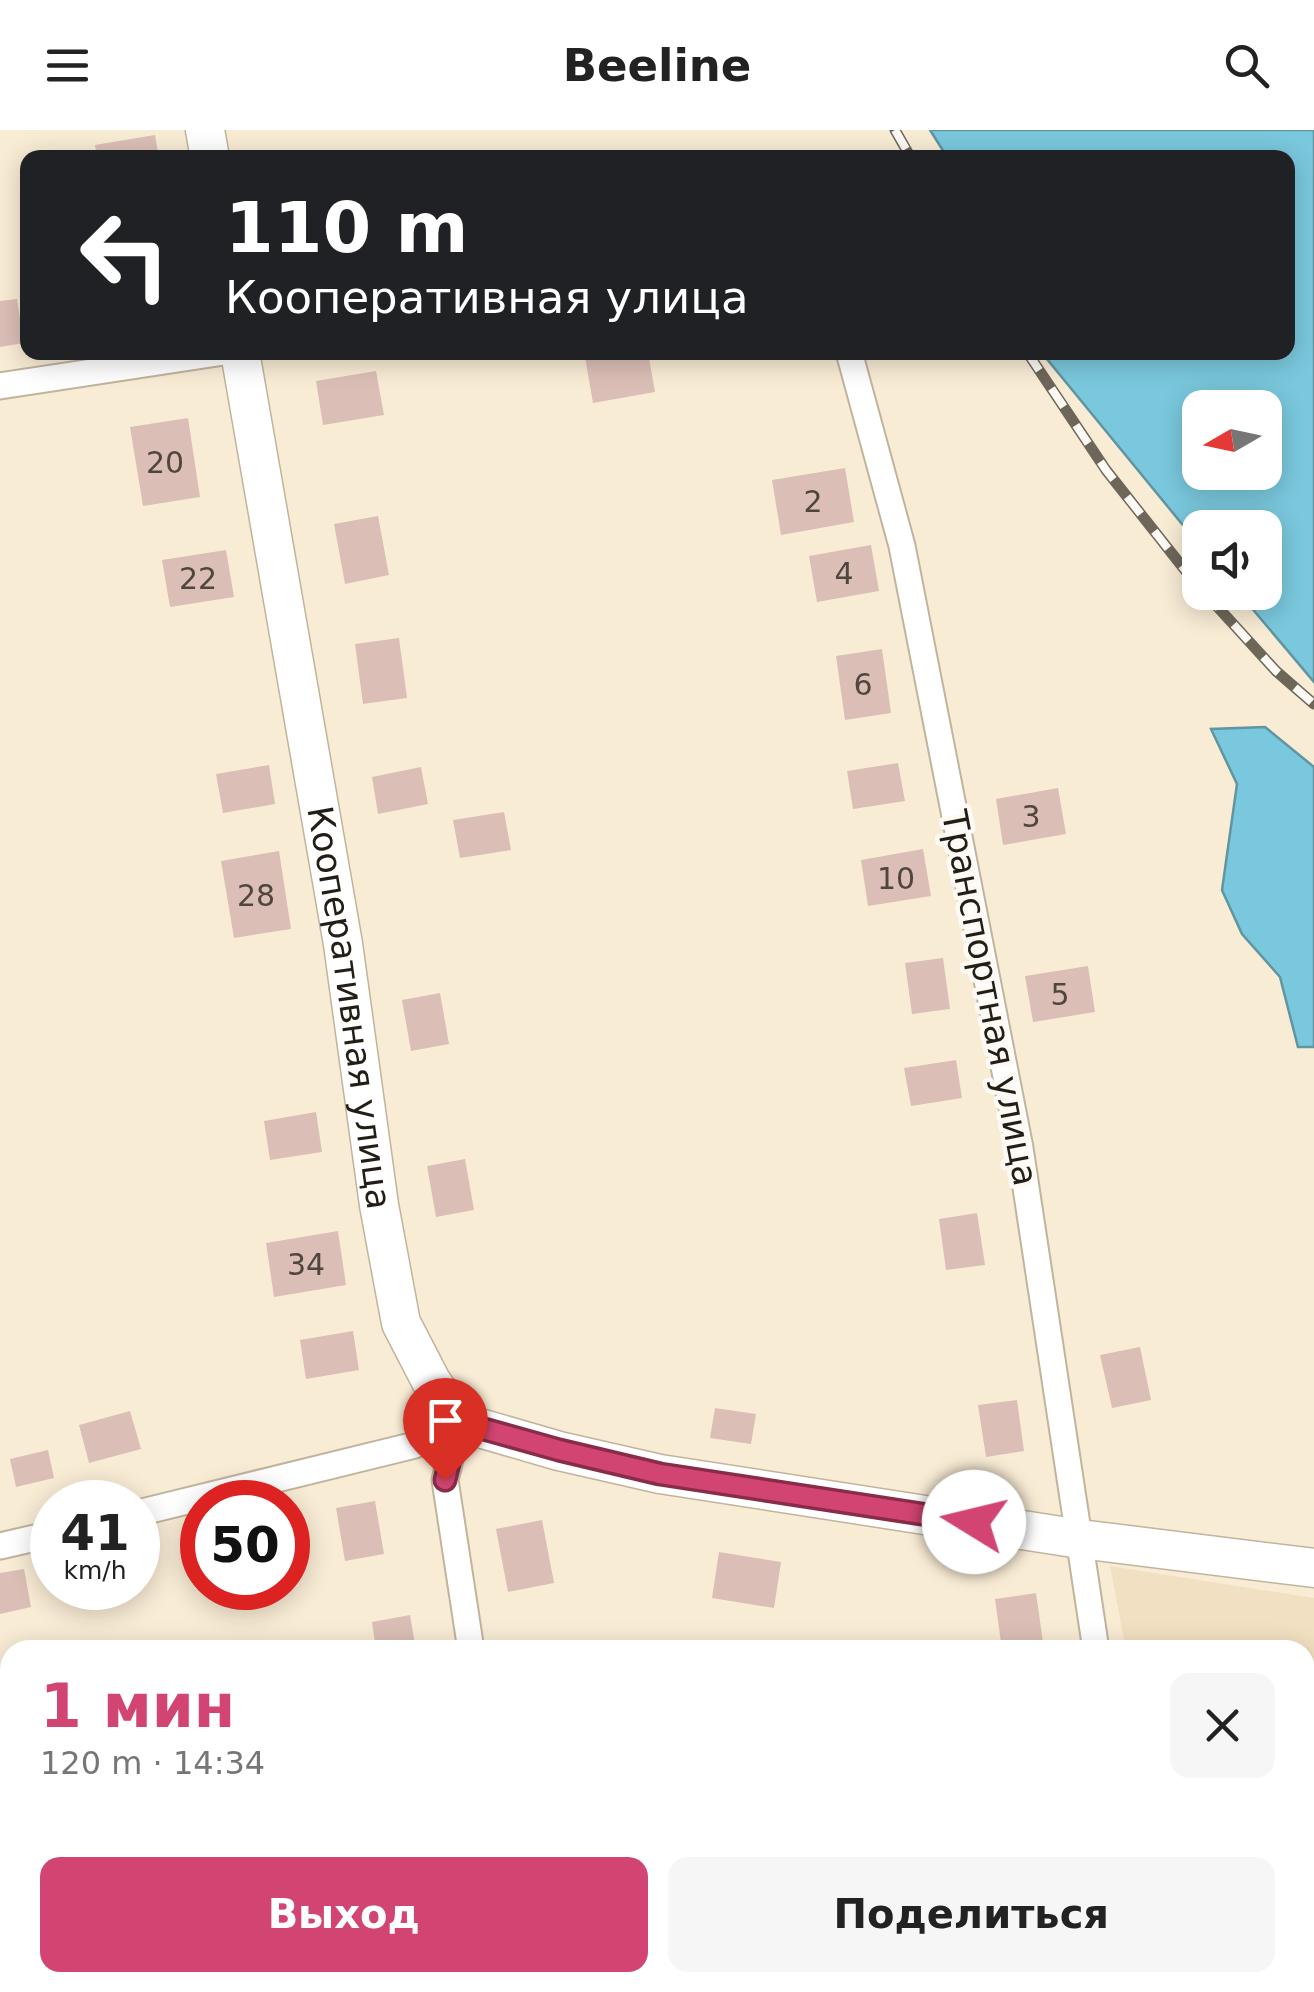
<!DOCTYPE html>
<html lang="ru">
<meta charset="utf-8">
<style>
:root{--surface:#fff;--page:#f6f6f6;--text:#222;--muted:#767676;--accent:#d24471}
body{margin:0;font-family:"DejaVu Sans",sans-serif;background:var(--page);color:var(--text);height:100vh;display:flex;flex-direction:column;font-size:38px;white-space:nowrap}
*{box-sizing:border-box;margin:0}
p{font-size:32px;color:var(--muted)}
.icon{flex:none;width:55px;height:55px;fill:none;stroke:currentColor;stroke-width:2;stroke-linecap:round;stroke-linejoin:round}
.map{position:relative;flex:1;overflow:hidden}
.panel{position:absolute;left:0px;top:1510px;width:1315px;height:352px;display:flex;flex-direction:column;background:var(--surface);border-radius:30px 30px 0 0;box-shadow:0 5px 25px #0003}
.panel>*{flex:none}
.guide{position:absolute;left:20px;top:20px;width:1275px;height:210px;border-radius:20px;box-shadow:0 5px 25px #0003;background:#202124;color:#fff;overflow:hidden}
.needle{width:65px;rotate:261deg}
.controls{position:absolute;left:1182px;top:260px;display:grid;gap:20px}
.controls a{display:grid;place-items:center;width:100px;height:100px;border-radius:20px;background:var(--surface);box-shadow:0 5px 25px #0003;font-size:50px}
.speed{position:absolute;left:30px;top:1350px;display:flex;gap:20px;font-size:50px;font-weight:700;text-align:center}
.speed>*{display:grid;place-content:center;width:130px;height:130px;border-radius:50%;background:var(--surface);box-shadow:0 5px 25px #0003;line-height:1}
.speed small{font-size:25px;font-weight:400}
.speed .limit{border:15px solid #d22;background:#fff;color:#111}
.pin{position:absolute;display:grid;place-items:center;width:85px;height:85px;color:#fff;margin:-102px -42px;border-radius:50% 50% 50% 0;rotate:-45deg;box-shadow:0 0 10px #0007}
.pin .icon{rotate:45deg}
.me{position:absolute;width:110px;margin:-55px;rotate:279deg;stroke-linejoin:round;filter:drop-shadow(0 0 8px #0008)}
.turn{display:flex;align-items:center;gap:35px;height:210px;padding:0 40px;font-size:45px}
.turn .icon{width:130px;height:130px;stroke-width:2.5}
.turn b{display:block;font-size:70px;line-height:85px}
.round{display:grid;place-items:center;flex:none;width:105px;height:105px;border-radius:20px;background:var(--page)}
.overview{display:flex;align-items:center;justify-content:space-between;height:170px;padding:0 40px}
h1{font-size:60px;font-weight:600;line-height:75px;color:var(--accent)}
.action{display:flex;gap:20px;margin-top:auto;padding:20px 40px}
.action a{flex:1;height:115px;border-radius:20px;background:var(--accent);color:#fff;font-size:40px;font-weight:600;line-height:115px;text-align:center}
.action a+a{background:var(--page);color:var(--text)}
header{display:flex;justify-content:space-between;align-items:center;height:130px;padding:0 40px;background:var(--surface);font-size:45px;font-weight:600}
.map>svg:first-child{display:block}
.built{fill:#f2e0c2}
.water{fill:#7ac8dd;stroke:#6095a1;stroke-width:2.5;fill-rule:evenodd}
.building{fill:#dbbfb7}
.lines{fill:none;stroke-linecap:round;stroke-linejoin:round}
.lane-casing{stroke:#c1b49e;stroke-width:16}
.street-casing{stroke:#c1b49e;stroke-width:29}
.secondary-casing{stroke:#c1b49e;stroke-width:41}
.lane{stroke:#fff;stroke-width:12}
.street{stroke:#fff;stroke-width:25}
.secondary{stroke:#fff;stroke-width:38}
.rail-casing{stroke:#6e6759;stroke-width:11}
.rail{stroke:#fdfaf6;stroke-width:8;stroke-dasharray:22;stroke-linecap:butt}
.route-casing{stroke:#882c49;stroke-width:25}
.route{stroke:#d24471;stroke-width:18}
.labels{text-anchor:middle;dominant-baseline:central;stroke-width:9;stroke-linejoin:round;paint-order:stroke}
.number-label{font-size:30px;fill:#50463e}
.street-label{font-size:35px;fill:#221e15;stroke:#fdfaf6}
</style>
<header><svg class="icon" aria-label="menu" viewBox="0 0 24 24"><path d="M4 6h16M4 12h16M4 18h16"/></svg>Beeline<svg class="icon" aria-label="search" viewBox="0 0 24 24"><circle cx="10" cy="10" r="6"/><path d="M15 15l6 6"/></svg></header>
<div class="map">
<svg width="1314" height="1862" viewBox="0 0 1314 1862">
<rect width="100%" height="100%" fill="#f9ecd5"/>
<!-- built -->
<polygon class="built" points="1110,1436 1314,1468 1314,1862 1194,1862 1192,1853 1305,1852 1305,1520 1126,1520"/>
<!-- water -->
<g class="water">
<path d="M930 0H1314V552L1239 463 1265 462V398H1200V416L1042 223 1288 222V28L947 27ZM1200 278H1265V342H1200Z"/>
<polygon points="1265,597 1314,637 1314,917 1298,917 1280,847 1242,804 1222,760 1237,654 1211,599"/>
</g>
<!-- building -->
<g class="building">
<polygon points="155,5 159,28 97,28 95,15"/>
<polygon points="17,169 24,213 0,217 0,171"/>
<polygon points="610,222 648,222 655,262 593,273 585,227"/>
<polygon points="376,241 384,285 323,295 316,251"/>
<polygon points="188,288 200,367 143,376 130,297"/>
<polygon points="845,338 854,392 781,405 772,350"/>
<polygon points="378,386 389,445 345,454 334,394"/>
<polygon points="871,415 879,461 817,472 809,426"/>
<polygon points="226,420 234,467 170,477 162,430"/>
<polygon points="399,508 407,568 363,574 355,514"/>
<polygon points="882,519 891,583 845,590 836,526"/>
<polygon points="898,633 905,671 853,679 847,641"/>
<polygon points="269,635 275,674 223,683 216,644"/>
<polygon points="421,637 428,674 378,684 372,647"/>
<polygon points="1058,658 1066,704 1003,715 996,669"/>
<polygon points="504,682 511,720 460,728 453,690"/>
<polygon points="923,719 931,766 868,776 861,730"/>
<polygon points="279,721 291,799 234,808 221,731"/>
<polygon points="943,828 950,879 912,884 905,833"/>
<polygon points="1088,836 1095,882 1033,892 1025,846"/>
<polygon points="440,863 449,914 411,921 402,870"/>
<polygon points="956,930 962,968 911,976 904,938"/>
<polygon points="316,982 322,1022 270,1030 264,991"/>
<polygon points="465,1029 474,1080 436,1087 427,1036"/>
<polygon points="977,1083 985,1135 946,1140 939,1089"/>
<polygon points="338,1101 346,1155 274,1167 266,1113"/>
<polygon points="353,1201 359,1240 306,1249 300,1210"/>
<polygon points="1140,1217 1151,1270 1112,1278 1100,1225"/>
<polygon points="1017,1270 1024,1321 986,1327 978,1275"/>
<polygon points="715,1278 756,1284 751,1314 710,1308"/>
<polygon points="130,1281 141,1319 89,1333 79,1295"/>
<polygon points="48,1320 54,1348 16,1357 10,1329"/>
<polygon points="375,1371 384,1424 345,1431 336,1378"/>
<polygon points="542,1390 554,1453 508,1462 496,1399"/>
<polygon points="719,1422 781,1432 774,1478 712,1468"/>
<polygon points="24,1439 31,1477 0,1484 0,1443"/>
<polygon points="72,1458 117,1458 117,1459 74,1468"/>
<polygon points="1036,1463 1044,1519 1002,1520 995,1469"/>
<polygon points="410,1485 416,1520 376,1520 372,1492"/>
<polygon points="561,1852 601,1852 602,1857 578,1862 562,1862"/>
</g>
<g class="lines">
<defs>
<polyline id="lane" points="976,1862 984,1852"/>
<g id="street">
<polyline points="849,222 902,416 1020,1018 1096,1520"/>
<polyline points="0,256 224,222"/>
<polyline points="459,1292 445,1350 471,1520"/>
<polyline points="138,1383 415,1315 459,1292"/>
<polyline points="0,1416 52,1404"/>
<polyline points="521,1852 522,1862"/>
<polyline points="1147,1852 1148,1862"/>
</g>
<g id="secondary">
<polyline points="205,0 210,28"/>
<path id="s1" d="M240 222 343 814 379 1075 401 1193 431 1251 459 1292 559 1321 660 1344 1080 1409 1314 1438"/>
</g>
</defs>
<!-- lane casing -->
<use href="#lane" class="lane-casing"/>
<!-- street casing -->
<use href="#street" class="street-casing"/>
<!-- secondary casing -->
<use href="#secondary" class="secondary-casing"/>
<!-- lane -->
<use href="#lane" class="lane"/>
<!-- street -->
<use href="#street" class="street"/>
<!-- secondary -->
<use href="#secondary" class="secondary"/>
<defs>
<g id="rail">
<polyline points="895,0 911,28"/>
<polyline points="1027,222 1106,340 1200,459"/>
<polyline points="1204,462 1276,541 1314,574"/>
</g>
</defs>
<!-- rail casing -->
<use href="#rail" class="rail-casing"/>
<!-- rail -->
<use href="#rail" class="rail"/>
</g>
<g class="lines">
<defs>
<polyline id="route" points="445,1350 459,1292 559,1320 660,1344 974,1392"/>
</defs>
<!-- route casing -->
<use href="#route" class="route-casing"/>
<!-- route -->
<use href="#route" class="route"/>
</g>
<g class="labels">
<!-- number labels -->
<g class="number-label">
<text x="165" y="332">20</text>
<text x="813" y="371">2</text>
<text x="844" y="443">4</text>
<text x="198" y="448">22</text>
<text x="863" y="554">6</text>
<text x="1031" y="686">3</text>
<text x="896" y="748">10</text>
<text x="256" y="765">28</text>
<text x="1060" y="864">5</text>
<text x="306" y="1134">34</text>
</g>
<!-- street labels -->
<g class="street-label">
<text transform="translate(990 868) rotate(79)">Транспортная улица</text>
<text stroke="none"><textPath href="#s1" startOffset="665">Кооперативная улица</textPath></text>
</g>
</g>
</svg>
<div class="controls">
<a><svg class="needle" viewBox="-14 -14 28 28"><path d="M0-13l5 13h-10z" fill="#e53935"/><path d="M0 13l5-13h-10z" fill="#767676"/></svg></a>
<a><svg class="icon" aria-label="sound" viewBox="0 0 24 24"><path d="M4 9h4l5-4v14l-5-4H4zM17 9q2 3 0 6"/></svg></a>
</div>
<div class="speed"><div>41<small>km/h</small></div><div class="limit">50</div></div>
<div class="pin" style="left:445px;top:1350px;background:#d93025"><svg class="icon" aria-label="arrive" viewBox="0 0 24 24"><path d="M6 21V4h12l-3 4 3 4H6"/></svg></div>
<svg class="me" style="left:974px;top:1392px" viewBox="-20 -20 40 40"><circle r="19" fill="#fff"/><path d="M0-13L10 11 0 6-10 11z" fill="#d24471"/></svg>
<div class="guide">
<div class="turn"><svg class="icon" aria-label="left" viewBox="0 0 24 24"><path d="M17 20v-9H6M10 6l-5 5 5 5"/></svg><div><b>110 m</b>Кооперативная улица</div></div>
</div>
<section class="panel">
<div class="overview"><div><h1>1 мин</h1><p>120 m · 14:34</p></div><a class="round"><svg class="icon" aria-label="close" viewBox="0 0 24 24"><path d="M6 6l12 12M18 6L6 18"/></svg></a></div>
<div class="action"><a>Выход</a><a>Поделиться</a></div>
</section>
</div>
